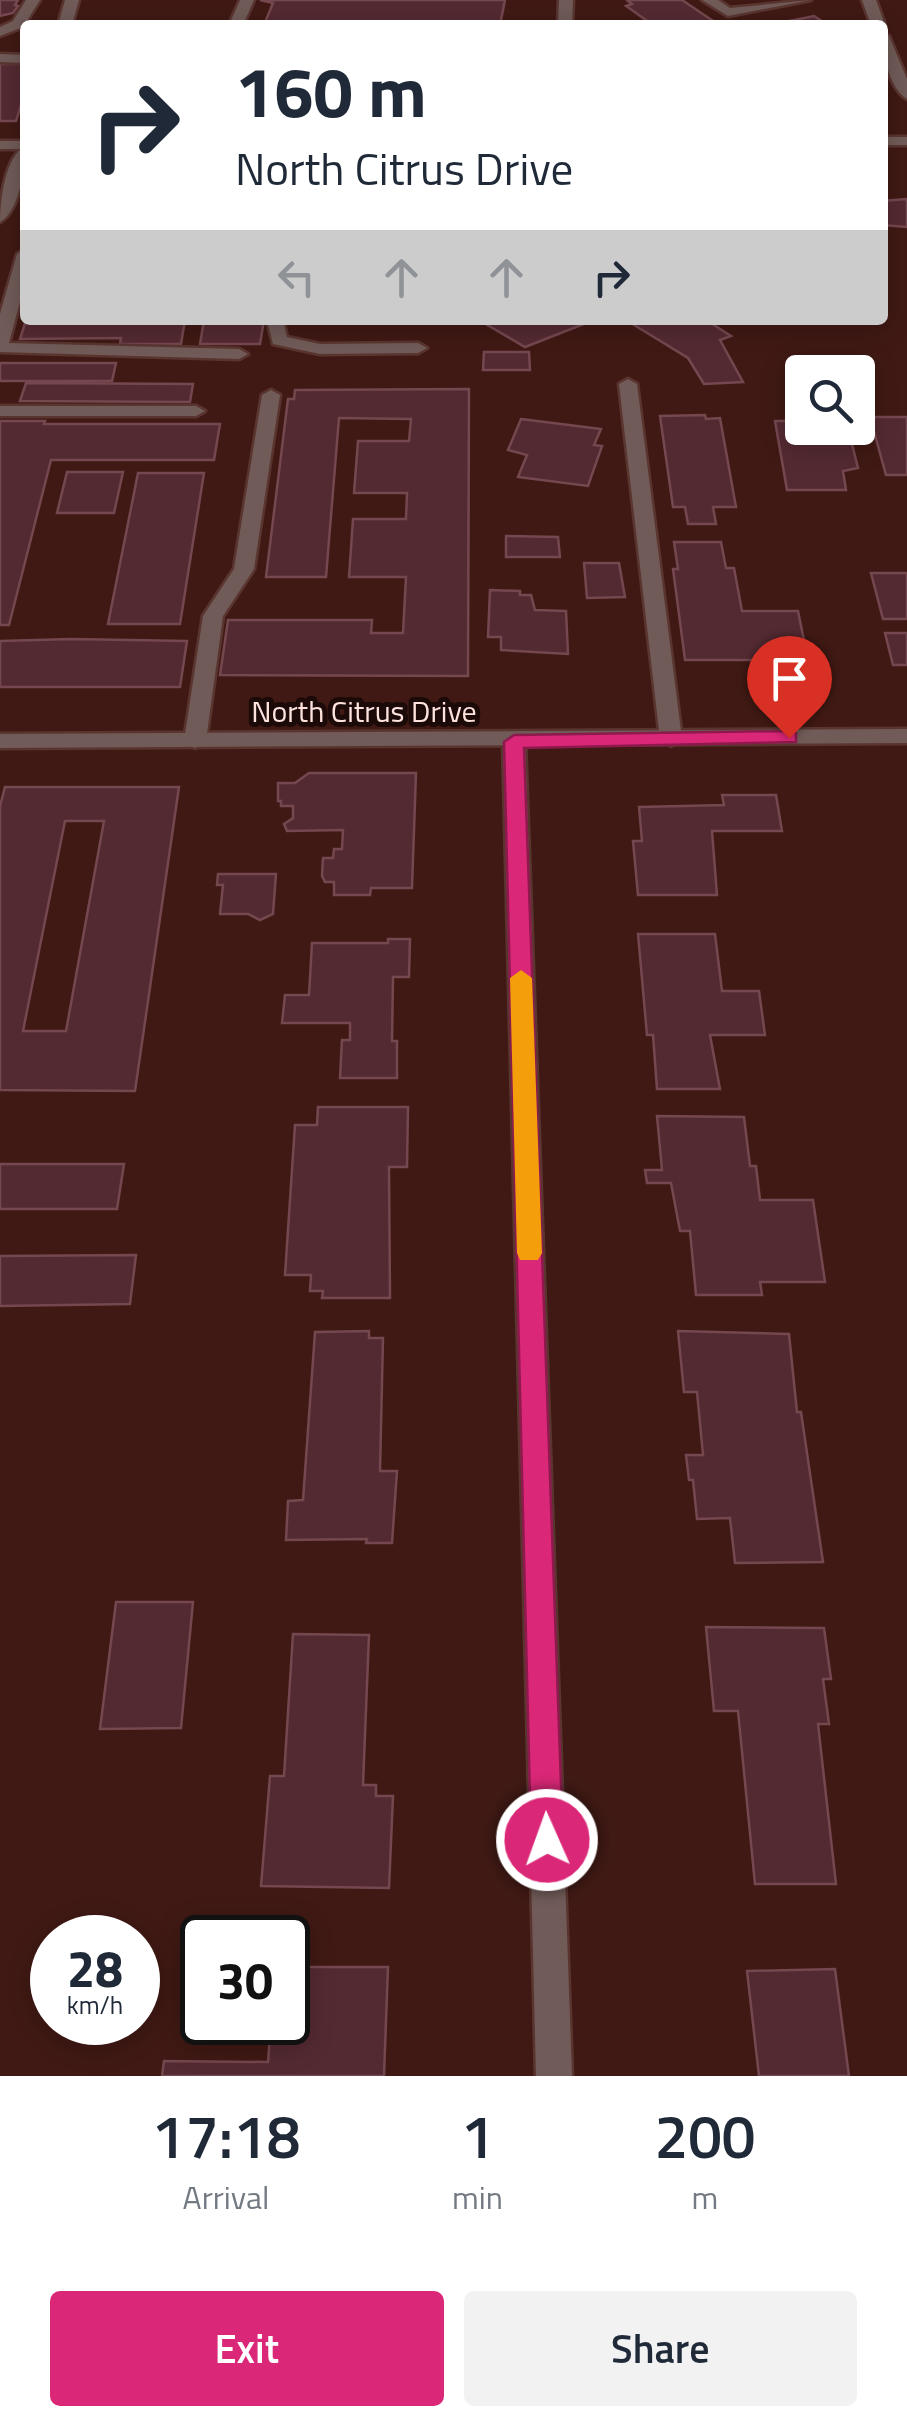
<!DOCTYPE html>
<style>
:root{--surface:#fff;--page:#f2f2f3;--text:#1f2937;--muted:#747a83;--accent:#db2777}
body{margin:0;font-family:"Titillium Web",sans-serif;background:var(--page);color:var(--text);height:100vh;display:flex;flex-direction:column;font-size:38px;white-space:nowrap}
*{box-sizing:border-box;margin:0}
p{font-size:32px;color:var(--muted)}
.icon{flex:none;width:55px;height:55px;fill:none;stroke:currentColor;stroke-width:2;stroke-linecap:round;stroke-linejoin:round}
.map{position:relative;height:2076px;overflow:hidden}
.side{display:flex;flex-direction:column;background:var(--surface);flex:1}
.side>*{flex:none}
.hud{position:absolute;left:20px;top:20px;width:868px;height:305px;border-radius:10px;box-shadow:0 5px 25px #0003;background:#fff;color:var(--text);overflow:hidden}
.buttons{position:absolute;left:785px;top:355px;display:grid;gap:20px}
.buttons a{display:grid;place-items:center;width:90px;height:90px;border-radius:10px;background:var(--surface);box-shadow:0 5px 25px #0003;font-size:50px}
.speed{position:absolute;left:30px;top:1915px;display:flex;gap:20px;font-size:50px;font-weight:700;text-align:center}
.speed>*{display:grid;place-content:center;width:130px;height:130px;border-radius:50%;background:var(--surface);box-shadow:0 5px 25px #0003;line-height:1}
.speed small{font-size:25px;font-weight:400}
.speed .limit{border:5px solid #111;border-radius:15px;background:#fff;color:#111}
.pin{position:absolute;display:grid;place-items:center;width:85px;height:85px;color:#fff;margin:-102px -42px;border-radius:50% 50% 50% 0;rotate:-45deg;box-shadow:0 0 10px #0007}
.pin .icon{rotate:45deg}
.me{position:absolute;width:110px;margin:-55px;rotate:358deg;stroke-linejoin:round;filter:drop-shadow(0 0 8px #0008)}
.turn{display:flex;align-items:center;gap:35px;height:210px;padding:0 50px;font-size:45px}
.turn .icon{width:130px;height:130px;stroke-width:2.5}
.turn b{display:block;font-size:70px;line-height:85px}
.lanes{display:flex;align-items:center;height:95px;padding:0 50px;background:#0003;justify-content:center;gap:50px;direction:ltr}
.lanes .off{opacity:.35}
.eta{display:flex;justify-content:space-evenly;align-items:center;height:170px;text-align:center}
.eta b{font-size:60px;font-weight:600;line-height:70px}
.action{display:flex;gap:20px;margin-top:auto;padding:20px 50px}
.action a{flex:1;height:115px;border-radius:10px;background:var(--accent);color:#fff;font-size:40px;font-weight:600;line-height:115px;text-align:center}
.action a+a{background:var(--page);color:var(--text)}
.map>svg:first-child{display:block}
.building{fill:#542a32;stroke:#75474f;stroke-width:2.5;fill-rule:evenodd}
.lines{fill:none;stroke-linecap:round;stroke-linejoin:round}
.service-casing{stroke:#5a3530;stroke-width:5}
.minor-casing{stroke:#5a3530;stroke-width:5}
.tertiary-casing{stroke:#5a3530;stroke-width:5}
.service{fill:#705b58;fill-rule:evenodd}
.minor{fill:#705b58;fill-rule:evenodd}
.tertiary{fill:#705b58;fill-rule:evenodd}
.route{fill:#db2777;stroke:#8e194d;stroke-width:2.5}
.slow{fill:#f59e0b}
.labels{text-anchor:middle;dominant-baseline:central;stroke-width:10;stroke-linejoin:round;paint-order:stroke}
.street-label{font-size:30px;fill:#fde2dd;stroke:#1b0a08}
</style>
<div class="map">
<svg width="907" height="2076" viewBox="0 0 907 2076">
<rect width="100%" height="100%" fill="#401914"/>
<!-- building -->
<g class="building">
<polygon points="0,0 18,0 15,5 18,6 13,13 0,16"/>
<polygon points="260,0 505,0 500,25 264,25 273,3"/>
<polygon points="682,0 719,25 653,25 626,6 632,4 628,1 632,0"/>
<polygon points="814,16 828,25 769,25"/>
<polygon points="0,64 25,64 25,105 21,105 16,121 0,121"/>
<polygon points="907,199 907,227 882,225 882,201"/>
<polygon points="26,320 185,320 181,344 120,344 121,338 20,339"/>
<polygon points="204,320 264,320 260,344 200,344"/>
<polygon points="492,320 594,320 525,347 484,323"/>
<polygon points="626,320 706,320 731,336 720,340 743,382 704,384 688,358"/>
<polygon points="484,352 529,352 530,370 483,370"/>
<polygon points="0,363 116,363 112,381 0,381"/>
<polygon points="26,383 193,384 190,402 20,401"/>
<polygon points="469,389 468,676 220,675 228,620 372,620 371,633 403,633 406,577 349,577 353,519 406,519 407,493 354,493 358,441 409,441 411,419 339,418 326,577 266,577 288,399 294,399 295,390"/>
<polygon points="705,415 706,419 720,418 736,507 713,507 716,524 688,524 685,507 673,507 660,416"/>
<polygon points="870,417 907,417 907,475 886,475"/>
<polygon points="521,419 601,429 594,445 602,446 588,486 518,477 527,455 508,450"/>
<polygon points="0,421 45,421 44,424 220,424 214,460 51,460 9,625 0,625"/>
<polygon points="775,421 802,421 802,428 848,428 858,468 843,471 846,490 787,490"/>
<polygon points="67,472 123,472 114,513 57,513"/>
<polygon points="138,473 204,473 180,624 108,624"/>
<polygon points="506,536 558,537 560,557 506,557"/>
<polygon points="674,542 721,542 726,568 734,568 742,611 798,611 809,665 758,665 757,660 685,660 673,569 678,569"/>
<polygon points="584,563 619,563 625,597 587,598"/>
<polygon points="871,573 907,573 907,619 883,619"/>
<polygon points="490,590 520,591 520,595 531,595 535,610 566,611 568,654 501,650 501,637 488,637"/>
<polygon points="885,633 907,633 907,665 893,665"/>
<polygon points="0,641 71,639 187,641 180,687 0,687"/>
<polygon points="309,773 416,773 412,888 371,888 370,895 334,895 334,882 325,882 322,876 323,858 333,858 334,849 342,849 343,830 287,831 284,824 293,818 293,806 281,806 281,801 278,801 278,783 295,783"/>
<path d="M5 787H179L135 1091 0 1090V806ZM65 821H104L66 1031H23Z"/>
<polygon points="722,795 776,795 782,831 712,831 717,895 638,895 633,841 642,841 639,807 724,805"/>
<polygon points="218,874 276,874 273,914 260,920 248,914 220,914 223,885 217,885"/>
<polygon points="638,934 715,934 722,991 759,991 765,1035 710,1035 720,1089 657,1089 653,1035 647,1035"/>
<polygon points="388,939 410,939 409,977 393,977 392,1041 397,1041 397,1078 340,1078 342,1040 350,1040 350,1023 282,1023 285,995 309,995 312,943 388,943"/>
<polygon points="318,1107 408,1107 407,1167 389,1167 390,1298 322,1298 323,1291 310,1291 311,1275 285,1275 295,1125 317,1125"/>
<polygon points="657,1116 744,1117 750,1166 756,1166 760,1200 813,1200 825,1282 760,1282 762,1295 696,1295 690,1231 680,1231 671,1183 647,1183 645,1170 662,1170"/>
<polygon points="0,1164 124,1164 117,1209 0,1209"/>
<polygon points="136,1255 130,1304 0,1306 0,1256"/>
<polygon points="369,1331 369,1338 383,1338 380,1471 397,1471 392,1543 366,1543 367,1539 286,1540 288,1501 303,1500 315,1332"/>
<polygon points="678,1331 789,1334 797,1412 801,1412 823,1562 735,1563 730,1518 697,1519 693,1480 689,1480 686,1455 703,1455 697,1392 684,1392"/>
<polygon points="116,1602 193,1602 181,1728 100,1729"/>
<polygon points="706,1627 824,1628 831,1679 823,1679 829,1724 818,1724 836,1884 755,1884 738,1711 714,1711"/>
<polygon points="293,1634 369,1635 363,1785 376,1785 376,1796 393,1796 389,1888 261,1886 270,1776 284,1776"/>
<polygon points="288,1967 388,1967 384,2076 162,2076 164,2061 268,2062 271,2022 288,2022"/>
<polygon points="835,1969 849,2076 759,2076 747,1971"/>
</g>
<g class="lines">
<defs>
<g id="service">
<polygon points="26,0 40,0 23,27 0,36 0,27 13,21"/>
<polygon points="65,0 79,0 72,25 58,25"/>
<polygon points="240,0 254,0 243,25 229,25"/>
<polygon points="559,0 573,0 572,25 558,25"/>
<polygon points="702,0 718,0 730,8 811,0 728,16"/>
<polygon points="862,0 876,0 885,25 883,28 871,25"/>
<path d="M882 32 889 36 907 79V99C889 89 882 52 882 32Z"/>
<polygon points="0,54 25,55 25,63 0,62"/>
<path d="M25 146C25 167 20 211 0 222 0 200 5 157 25 146Z"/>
<polygon points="25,249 25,283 9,343 239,349 248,354 239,359 0,352 0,314 17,254"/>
<polygon points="267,320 283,320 287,337 320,344 418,343 427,348 418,353 320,354 273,344"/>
<polygon points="271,390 280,395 254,569 223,616 206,741 195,748 184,741 203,616 234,569 262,395"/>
<polygon points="0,406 196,406 205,411 196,416 0,416"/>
</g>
<g id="minor">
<rect x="882" y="137" width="25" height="8"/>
<rect x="0" y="141" width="25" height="8"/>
<polygon points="628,379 637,384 682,739 671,746 660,739 619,384"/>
<polygon points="514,734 525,741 572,2076 536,2076 503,741"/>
</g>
<polygon id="tertiary" points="907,729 907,743 0,748 0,734"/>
</defs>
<!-- service casing -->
<use href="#service" class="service-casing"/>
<!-- minor casing -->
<use href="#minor" class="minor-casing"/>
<!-- tertiary casing -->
<use href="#tertiary" class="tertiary-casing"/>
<!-- service -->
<use href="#service" class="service"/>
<!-- minor -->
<use href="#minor" class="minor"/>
<!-- tertiary -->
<use href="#tertiary" class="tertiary"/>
</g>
<!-- route -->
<polygon class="route" points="789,731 796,733 796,742 524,748 563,1840 558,1852 547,1856 536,1852 531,1840 504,742 514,735"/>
<!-- slow -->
<polygon class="slow" points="521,970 532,978 542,1253 538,1260 520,1260 517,1253 510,978"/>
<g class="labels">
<!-- street labels -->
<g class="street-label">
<text x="364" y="711">North Citrus Drive</text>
</g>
</g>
</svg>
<div class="buttons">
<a><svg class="icon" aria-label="search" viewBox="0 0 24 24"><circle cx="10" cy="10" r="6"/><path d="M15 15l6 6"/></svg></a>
</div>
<div class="speed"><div>28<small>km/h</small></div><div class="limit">30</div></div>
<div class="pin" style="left:789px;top:738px;background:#d93025"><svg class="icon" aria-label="arrive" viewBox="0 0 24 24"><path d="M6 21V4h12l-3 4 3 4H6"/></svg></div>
<svg class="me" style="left:547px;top:1840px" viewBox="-20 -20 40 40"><circle r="17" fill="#db2777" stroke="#fff" stroke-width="3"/><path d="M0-11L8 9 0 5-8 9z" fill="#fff"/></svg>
<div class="hud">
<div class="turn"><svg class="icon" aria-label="right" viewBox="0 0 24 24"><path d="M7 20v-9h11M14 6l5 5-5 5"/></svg><div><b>160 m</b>North Citrus Drive</div></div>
<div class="lanes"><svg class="icon off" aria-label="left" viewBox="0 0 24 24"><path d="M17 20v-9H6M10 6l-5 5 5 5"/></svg><svg class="icon off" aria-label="ahead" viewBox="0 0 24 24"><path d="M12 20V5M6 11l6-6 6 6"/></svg><svg class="icon off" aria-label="ahead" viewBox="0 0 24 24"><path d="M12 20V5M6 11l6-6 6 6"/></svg><svg class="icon" aria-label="right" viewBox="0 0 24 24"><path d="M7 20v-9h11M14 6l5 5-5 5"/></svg></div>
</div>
</div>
<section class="side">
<div class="eta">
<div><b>17:18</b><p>Arrival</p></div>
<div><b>1</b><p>min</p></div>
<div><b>200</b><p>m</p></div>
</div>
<div class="action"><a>Exit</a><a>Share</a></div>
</section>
